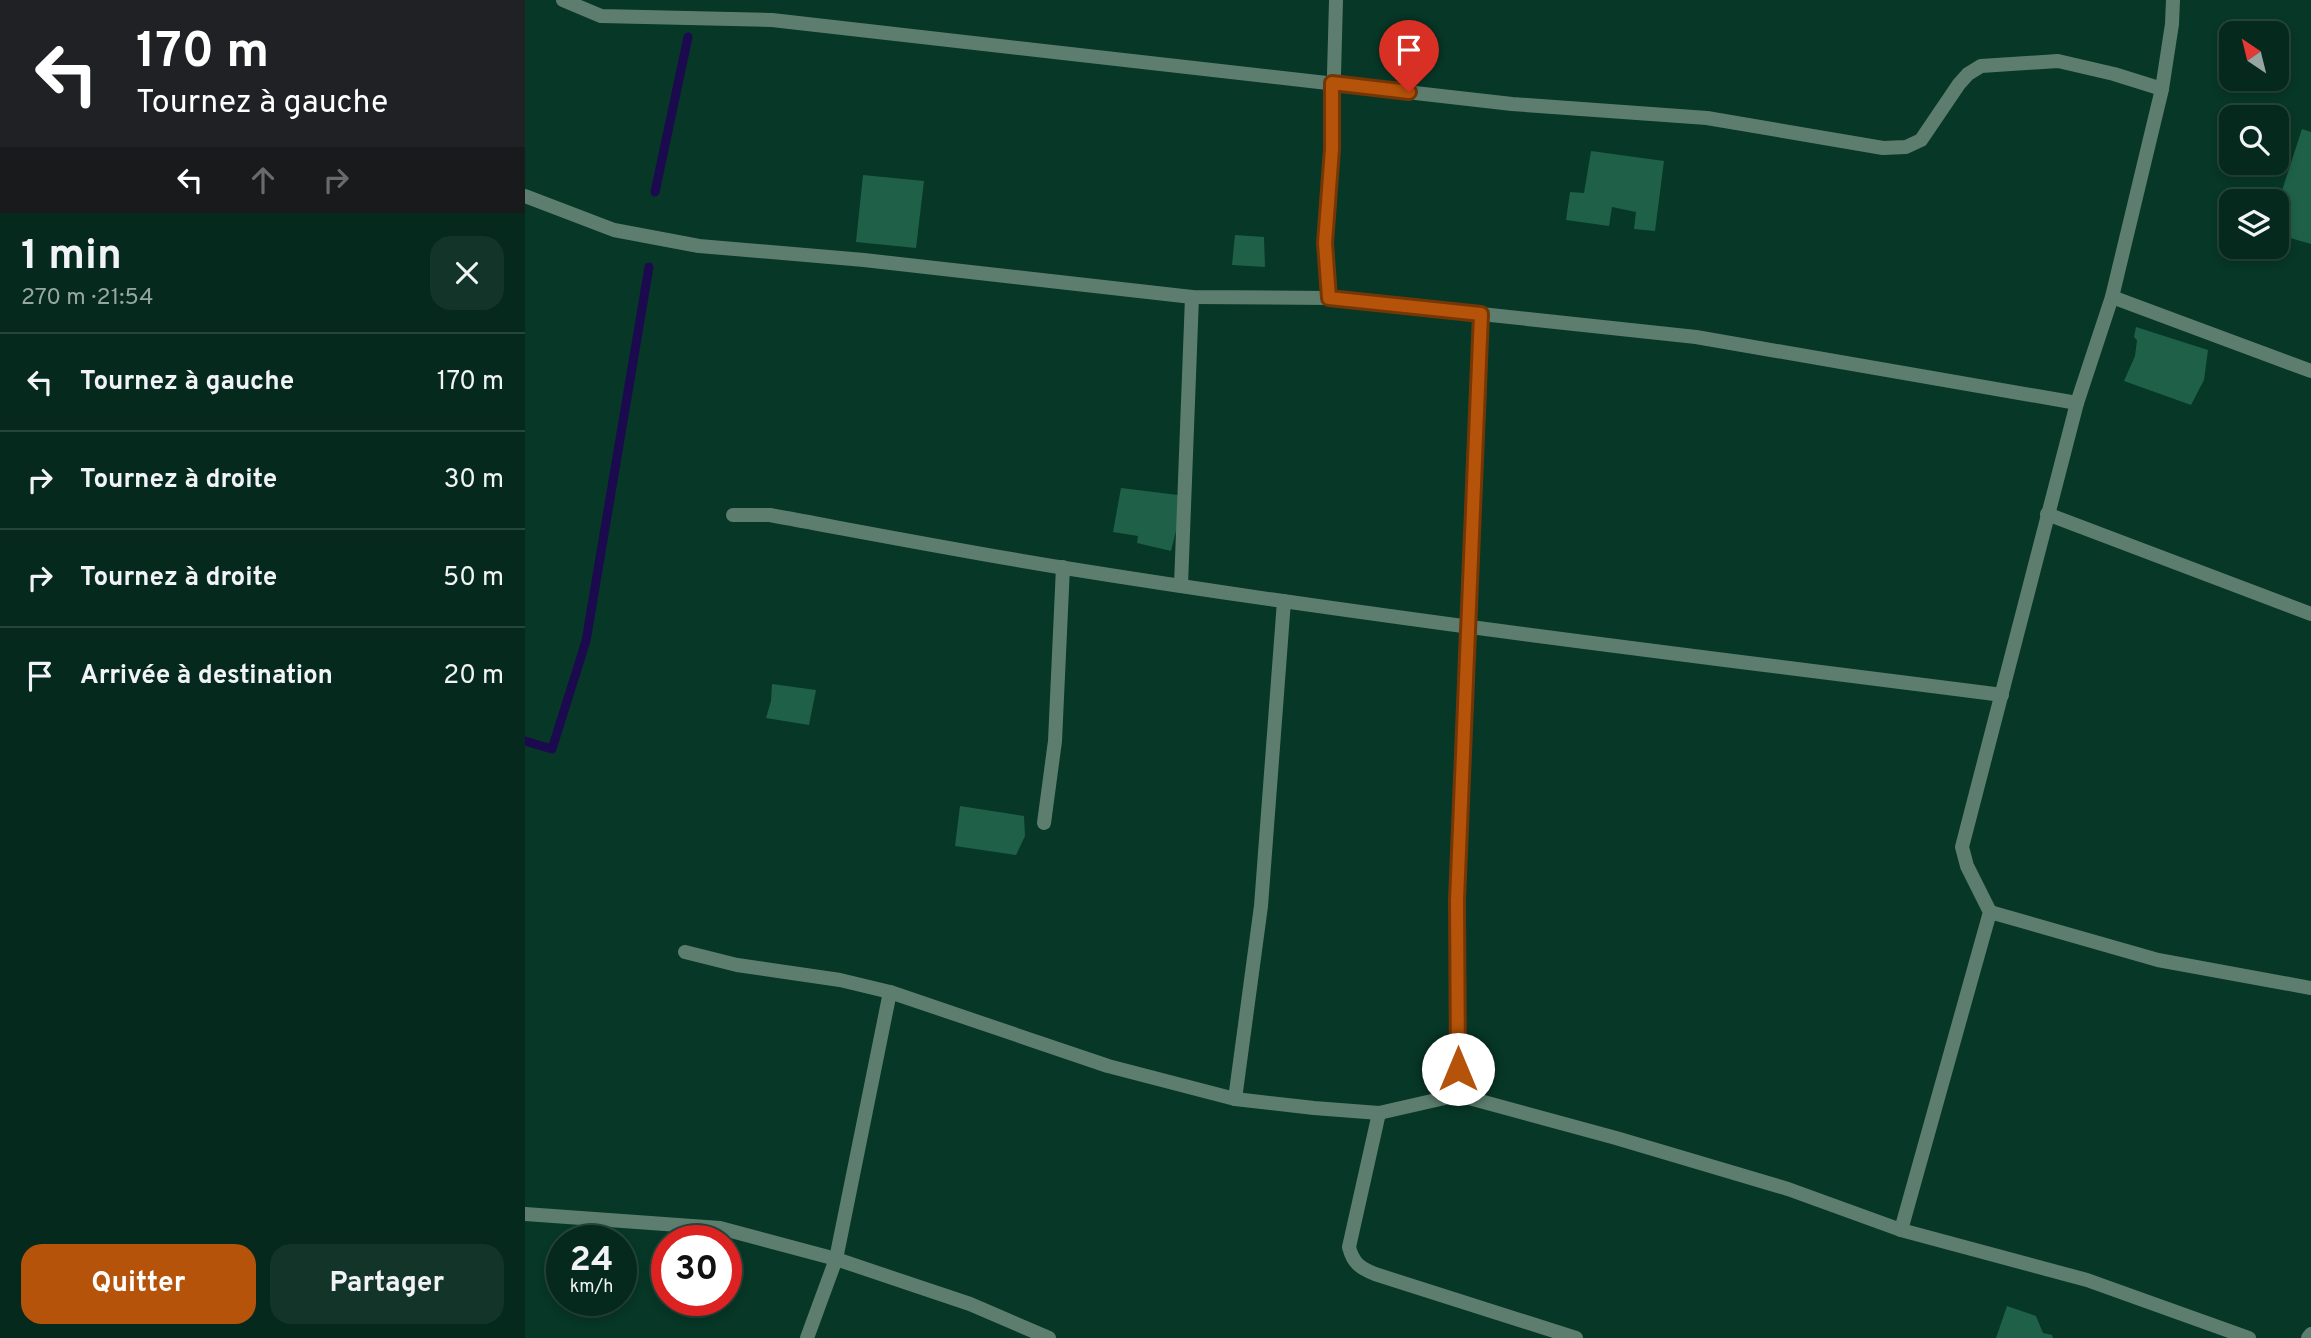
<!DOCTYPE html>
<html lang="fr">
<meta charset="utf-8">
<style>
:root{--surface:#05291c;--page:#133529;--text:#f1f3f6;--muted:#97a6a3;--line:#26453b;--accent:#b45309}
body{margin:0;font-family:Overpass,sans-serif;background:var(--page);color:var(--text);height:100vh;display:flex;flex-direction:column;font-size:26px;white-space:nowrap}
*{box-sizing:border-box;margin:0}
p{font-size:23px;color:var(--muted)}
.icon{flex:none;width:38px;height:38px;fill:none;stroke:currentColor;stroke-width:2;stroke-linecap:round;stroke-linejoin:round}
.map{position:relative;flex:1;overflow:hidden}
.panel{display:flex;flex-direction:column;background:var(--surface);width:525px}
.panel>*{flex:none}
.top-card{background:#202124;color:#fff;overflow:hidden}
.needle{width:46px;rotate:325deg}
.tools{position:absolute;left:1694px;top:21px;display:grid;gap:14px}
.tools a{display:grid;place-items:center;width:70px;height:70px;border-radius:14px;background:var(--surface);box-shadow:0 4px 10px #0003,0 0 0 2px var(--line);font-size:35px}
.speed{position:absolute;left:21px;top:1225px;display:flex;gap:14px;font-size:35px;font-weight:700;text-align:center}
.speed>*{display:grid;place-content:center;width:91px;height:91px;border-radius:50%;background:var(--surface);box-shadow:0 4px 10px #0003,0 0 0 2px var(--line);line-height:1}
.speed small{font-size:18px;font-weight:400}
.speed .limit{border:10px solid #d22;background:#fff;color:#111}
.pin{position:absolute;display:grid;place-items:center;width:60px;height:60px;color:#fff;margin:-72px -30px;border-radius:50% 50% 50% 0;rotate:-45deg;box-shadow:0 0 7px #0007}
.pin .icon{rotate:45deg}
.me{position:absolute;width:77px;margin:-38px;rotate:0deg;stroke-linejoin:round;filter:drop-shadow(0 0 5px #0008)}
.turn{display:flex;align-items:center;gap:24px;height:147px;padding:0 21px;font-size:32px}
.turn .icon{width:91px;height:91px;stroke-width:2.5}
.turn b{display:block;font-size:49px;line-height:60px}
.lanes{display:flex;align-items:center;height:66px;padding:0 21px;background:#0003;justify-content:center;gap:35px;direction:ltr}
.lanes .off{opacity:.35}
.round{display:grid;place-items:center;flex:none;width:74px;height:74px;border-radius:21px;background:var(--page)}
.head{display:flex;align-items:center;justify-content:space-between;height:119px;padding:0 21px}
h1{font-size:42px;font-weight:700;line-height:52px}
.cta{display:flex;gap:14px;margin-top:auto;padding:14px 21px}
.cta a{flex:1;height:80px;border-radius:21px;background:var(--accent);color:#fff;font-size:28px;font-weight:700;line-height:80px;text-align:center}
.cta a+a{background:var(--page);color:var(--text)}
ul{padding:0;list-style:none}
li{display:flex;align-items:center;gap:21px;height:98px;padding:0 21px;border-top:2px solid var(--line)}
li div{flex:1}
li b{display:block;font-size:26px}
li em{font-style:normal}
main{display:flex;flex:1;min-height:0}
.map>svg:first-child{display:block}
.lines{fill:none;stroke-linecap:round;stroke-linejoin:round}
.stream{stroke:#1c0a4f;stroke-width:9}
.building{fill:#1f6048}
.minor{stroke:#5d7e6f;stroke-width:14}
.route-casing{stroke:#753606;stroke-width:18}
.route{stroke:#b45309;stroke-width:12}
</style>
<main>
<section class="panel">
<div class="top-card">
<div class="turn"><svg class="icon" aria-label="left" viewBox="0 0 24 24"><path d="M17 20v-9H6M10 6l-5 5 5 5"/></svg><div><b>170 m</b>Tournez à gauche</div></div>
<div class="lanes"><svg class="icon" aria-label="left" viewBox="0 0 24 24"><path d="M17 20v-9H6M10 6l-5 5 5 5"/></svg><svg class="icon off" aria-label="ahead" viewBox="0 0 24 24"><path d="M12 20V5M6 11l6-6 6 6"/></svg><svg class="icon off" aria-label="right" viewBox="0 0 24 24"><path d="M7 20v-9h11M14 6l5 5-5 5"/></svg></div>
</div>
<div class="head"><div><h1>1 min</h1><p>270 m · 21:54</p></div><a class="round"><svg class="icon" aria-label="close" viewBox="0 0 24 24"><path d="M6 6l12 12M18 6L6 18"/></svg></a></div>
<ul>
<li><svg class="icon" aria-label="left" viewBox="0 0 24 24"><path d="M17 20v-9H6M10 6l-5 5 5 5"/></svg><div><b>Tournez à gauche</b></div><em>170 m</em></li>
<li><svg class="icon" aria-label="right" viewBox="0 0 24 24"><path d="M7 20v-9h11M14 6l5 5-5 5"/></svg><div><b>Tournez à droite</b></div><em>30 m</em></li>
<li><svg class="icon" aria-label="right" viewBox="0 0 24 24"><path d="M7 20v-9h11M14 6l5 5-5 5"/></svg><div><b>Tournez à droite</b></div><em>50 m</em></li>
<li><svg class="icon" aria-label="arrive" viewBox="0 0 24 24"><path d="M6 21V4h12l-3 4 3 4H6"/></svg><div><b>Arrivée à destination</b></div><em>20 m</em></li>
</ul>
<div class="cta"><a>Quitter</a><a>Partager</a></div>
</section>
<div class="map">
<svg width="1786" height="1338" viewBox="0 0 1786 1338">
<rect width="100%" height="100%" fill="#073726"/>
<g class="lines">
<!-- stream -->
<g class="stream">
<polyline points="130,192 163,37"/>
<polyline points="0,741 27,749 61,641 124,267"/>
</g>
</g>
<!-- building -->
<g class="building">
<polygon points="1777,129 1786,132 1786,244 1752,234 1752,206"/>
<polygon points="1066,151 1139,161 1130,231 1109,229 1111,212 1087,207 1084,226 1041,220 1045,192 1059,193"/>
<polygon points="338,175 399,181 391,248 331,242"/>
<polygon points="710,235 739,237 740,267 707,265"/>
<polygon points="1611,327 1683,350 1679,380 1666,405 1599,381 1610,356 1612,340 1609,337"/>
<polygon points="596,488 653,495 654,519 646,551 612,543 613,536 588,532"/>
<polygon points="247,684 291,690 284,725 241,718 246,701"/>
<polygon points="435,806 499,816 500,836 491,855 430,846"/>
<polygon points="1482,1306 1511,1316 1518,1333 1527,1335 1528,1338 1471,1338"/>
</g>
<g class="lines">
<!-- minor -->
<g class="minor">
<polyline points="38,0 76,16 247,20 987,104 1182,118 1358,148 1381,147 1396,140 1434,84 1443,74 1456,66 1533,61 1589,74 1637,89"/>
<polyline points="811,0 807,149 800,243 804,298 956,314 932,900 933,1095"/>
<polyline points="0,196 89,230 174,246 339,260 667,297 804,298"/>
<polyline points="1587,297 1786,371"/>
<polyline points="956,314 1171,337 1552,403"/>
<polyline points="1522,514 1786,614"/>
<path d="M208 515H245C343 533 441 552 540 568 851 618 1164 655 1477 695"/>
<polyline points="656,585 667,297"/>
<polyline points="519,823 530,741 538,567"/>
<polyline points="1465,912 1633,960 1786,988"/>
<polyline points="160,952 212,965 315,980 365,992 583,1066 710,1099 789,1108 854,1113 933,1095 1091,1138 1263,1189 1376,1230 1562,1280 1724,1338"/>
<polyline points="710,1099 736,906 759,601"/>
<path d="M854 1113 824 1247C828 1263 835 1268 850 1274L1051 1338"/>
<polyline points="0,1214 195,1228 311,1259 445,1304 524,1338"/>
<polyline points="1376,1230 1465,912 1442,866 1437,847 1552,403 1587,297 1637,89 1647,24 1648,0"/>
<polyline points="282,1338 311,1259 365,992"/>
<polyline points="1783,1338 1786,1334"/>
</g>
</g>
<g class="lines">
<defs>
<polyline id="route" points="884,92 807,83 807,149 800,243 804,298 956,314 932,900 933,1069"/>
</defs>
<!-- route casing -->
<use href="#route" class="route-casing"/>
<!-- route -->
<use href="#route" class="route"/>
</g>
</svg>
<div class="tools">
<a><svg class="needle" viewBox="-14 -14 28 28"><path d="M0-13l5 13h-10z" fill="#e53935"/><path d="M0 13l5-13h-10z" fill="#97a6a3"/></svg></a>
<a><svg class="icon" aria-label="search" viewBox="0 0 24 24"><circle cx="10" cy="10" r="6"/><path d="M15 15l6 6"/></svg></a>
<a><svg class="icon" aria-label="layers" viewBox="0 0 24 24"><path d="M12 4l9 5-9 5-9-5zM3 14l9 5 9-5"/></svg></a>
</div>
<div class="speed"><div>24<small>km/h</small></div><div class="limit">30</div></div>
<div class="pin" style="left:884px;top:92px;background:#d93025"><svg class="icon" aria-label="arrive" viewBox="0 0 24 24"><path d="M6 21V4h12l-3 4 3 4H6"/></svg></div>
<svg class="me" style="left:933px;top:1069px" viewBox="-20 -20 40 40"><circle r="19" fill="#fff"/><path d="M0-13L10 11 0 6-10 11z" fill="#b45309"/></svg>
</div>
</main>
